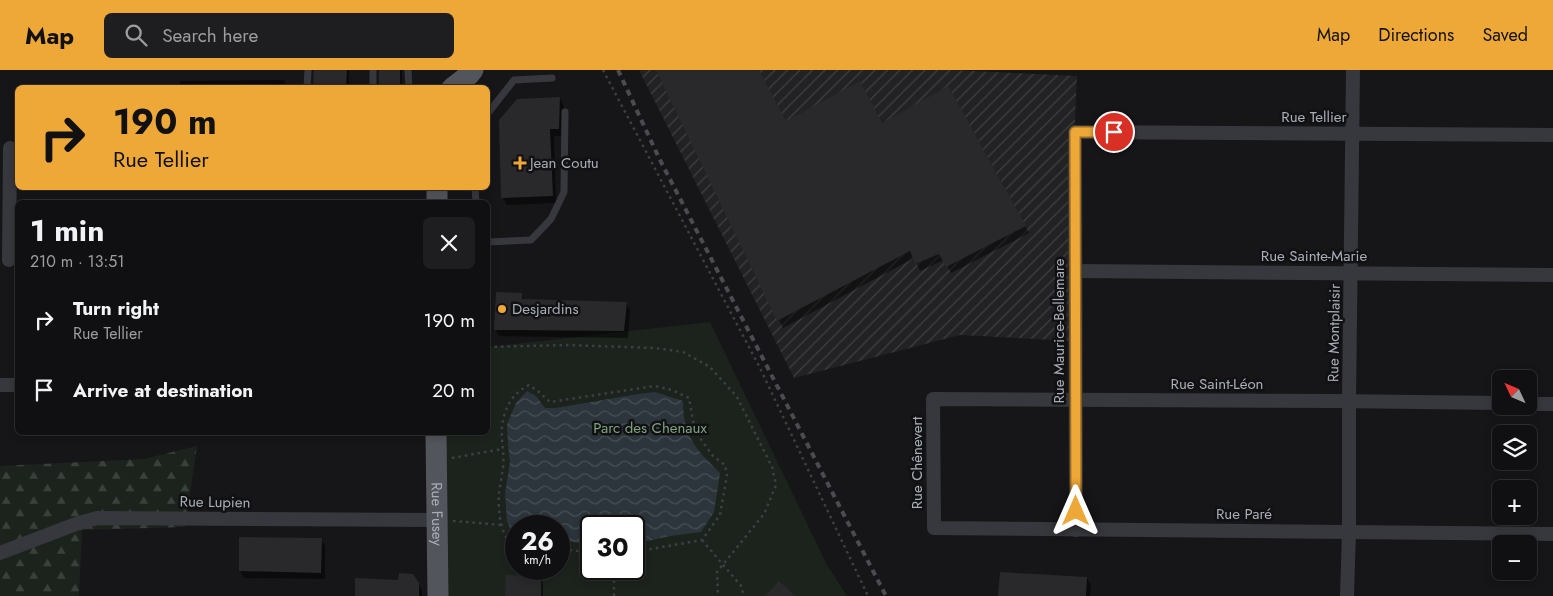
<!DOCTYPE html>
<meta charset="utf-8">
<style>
:root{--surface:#101012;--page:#1e1e20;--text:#f1f3f6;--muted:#9c9d9f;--line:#303032;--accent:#eea837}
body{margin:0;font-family:Jost,sans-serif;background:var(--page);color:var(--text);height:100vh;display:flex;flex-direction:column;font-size:19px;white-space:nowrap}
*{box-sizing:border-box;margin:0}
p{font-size:16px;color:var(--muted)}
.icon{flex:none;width:28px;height:28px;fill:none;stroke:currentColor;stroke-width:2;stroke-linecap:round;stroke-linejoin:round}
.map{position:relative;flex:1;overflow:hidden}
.details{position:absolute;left:15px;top:130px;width:475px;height:235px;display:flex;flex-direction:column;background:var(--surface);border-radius:8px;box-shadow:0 2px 8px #0003,0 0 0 1px var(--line)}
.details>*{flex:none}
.top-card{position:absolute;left:15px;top:15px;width:475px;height:105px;border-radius:8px;box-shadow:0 2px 8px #0003,0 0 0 1px var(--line);background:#eea837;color:#111;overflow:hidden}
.needle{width:32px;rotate:314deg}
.fabs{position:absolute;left:1492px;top:300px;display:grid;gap:10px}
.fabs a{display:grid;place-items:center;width:45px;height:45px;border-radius:8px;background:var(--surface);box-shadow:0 2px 8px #0003,0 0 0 1px var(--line);font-size:25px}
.speed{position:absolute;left:505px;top:445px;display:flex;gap:10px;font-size:25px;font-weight:700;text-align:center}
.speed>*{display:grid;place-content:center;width:65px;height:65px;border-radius:50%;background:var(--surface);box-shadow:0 2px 8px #0003,0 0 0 1px var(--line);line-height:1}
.speed small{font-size:12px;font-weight:400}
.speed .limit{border:2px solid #111;border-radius:8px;background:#fff;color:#111}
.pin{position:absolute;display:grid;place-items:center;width:42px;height:42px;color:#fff;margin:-21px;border:2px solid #fff;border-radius:50%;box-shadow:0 1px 5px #0007}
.me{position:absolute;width:55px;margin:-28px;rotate:0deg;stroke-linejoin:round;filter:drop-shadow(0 0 4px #0008)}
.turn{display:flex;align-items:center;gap:18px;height:105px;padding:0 15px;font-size:22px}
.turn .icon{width:65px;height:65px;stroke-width:2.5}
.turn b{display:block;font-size:35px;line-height:42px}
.round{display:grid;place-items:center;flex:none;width:52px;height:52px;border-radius:8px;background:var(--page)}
.overview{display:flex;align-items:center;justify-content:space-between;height:85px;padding:0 15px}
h1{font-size:30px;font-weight:700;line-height:38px}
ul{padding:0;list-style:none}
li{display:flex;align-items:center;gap:15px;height:70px;padding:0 15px}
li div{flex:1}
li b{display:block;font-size:19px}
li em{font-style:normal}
header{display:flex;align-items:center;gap:30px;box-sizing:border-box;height:70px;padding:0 25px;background:var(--accent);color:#111}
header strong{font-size:24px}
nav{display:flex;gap:28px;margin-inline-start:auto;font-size:18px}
.search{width:350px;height:45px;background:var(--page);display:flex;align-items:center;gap:12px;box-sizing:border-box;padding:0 18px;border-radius:8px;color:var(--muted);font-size:19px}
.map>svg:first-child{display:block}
.industrial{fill:url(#industrial-furrows)}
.forest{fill:url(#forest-firs)}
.green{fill:#1c231d;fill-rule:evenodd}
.water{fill:url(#water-waves)}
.shadow{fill:#0007}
.building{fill:#29292c}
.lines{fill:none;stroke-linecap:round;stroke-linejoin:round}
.path{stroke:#3d3f44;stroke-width:2.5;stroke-dasharray:2.5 4;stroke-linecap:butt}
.lane{stroke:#37383d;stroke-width:7}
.street{stroke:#37383d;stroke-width:14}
.primary{stroke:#53555c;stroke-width:21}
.rail{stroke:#4a4c52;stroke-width:4;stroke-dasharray:6 5;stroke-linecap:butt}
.route-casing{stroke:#9b6d24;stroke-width:12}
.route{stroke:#eea837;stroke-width:9}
.poi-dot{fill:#eea837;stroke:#111113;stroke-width:2}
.labels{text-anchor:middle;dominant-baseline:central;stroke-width:5;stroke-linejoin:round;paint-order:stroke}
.street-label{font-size:15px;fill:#a8adb7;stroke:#111113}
.poi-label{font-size:15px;fill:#a8adb7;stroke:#111113;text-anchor:start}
.park-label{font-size:15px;fill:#7fa280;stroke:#111113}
</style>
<header>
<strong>Map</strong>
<div class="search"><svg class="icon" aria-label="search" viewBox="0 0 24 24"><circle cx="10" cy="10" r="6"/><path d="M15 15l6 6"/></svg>Search here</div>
<nav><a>Map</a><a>Directions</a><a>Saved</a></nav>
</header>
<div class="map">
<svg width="1553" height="526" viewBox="0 0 1553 526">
<defs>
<pattern id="industrial-furrows" width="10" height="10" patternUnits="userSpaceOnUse" patternTransform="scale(1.25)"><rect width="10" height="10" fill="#222225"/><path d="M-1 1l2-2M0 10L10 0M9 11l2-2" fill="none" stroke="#3f3f42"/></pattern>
<pattern id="forest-firs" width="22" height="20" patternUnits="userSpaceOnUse" patternTransform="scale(1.25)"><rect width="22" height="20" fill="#1c231d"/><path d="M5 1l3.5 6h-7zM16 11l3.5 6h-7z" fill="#3a403c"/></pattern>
<pattern id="water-waves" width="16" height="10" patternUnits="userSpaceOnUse" patternTransform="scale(1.25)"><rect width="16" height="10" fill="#2c353b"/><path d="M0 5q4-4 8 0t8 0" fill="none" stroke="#485055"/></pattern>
</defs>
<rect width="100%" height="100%" fill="#161618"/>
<!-- industrial -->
<polygon class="industrial" points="639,0 952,0 1077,6 1068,201 1073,271 960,265 794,308"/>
<!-- forest -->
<polygon class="forest" points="197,376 185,457 82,460 79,526 0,526 0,396 144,389"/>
<!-- green -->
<path class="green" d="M710 252 827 495 847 526H446L443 363 488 362V277ZM516 456H559V499H516ZM591 456H634V499H591Z"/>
<!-- water -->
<path class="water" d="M527 321 536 326 545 338H556L638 324 655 322 683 331C683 367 696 379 720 403L714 442 701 462 670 466 634 474V456H591V475L567 471 559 479V456H516V471L515 470 507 451 505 423 510 392 508 374 507 354 516 333Z"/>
<!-- shadow -->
<g class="shadow">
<polygon points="315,0 349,0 349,18 314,18"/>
<rect x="380" y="0" width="22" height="18"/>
<polygon points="658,0 758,0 785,53 882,55 948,18 1029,163 951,203 944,190 920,201 914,188 783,258"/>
<polygon points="284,10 288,18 180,18 180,11"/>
<polygon points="560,29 564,36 563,66 554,66 556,133 507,135 503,128"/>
<polygon points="521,224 525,231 626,233 630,240 628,268 499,266 495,259"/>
<polygon points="321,469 325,476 325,509 244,508 240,501"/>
<polygon points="540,507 543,512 543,526 507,526"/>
<polygon points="1087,508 1091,515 1090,526 999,526"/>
<polygon points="418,513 422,521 422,526 356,526"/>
</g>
<!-- building -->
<g class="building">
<polygon points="314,0 347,0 346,18 313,18"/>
<rect x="379" y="0" width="21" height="18"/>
<polygon points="656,0 759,0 786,51 860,11 882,53 948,16 1026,156 946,197 939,184 915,194 910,181 777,251"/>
<polygon points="560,27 559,59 550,59 553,126 501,128 499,50 517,29"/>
<polygon points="496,222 522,223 522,229 627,232 624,261 494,260"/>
<polygon points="239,467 322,468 321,503 239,501"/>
<polygon points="1000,502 1087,507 1086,526 998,526"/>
<polygon points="399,503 413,504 419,513 419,526 355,526 355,508 398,510"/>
<polygon points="506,505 541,506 541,526 505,526"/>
<polygon points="779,511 795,526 765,526"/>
</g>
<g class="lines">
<!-- path -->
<g class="path">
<polyline points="603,0 759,296 868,526"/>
<polyline points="488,277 566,275 655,278 683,282 710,297 737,327 772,397 776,415 764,444 717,502 718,526"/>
<polyline points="452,388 502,379"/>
<polyline points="453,451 502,455"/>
<polyline points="702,470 742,517 743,526"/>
<path d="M516 477C500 468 498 441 499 424 500 415 502 406 503 397 505 378 498 363 505 343 509 330 517 321 529 315L539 322 550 332 655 316 672 320 689 328 694 356 702 371 713 386 725 395 727 405 720 445 702 470 634 482"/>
<polyline points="559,487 562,486 569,480 591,482"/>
<polyline points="614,526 614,499"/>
</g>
<!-- lane -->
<g class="lane">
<polyline points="373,0 373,18"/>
<polyline points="408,0 409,18"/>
<polyline points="307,18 308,0"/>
<polyline points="488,43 514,10 552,8"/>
<polyline points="475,118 476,132"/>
<polyline points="488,172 531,170 551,149 564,122 565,42"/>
</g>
<!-- street -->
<g class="street">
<polyline points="9,190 10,78"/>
<polyline points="1076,201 1553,205"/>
<polyline points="0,315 18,315"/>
<polyline points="1501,333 1334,331 933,329 934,458 1553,464"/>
<polyline points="1529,334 1553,334"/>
<polyline points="1076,460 1075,62 1553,65"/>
<polyline points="0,483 76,454 97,448 436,450"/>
<polyline points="1347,526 1349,461 1349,331 1353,0"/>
</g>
<!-- primary -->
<g class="primary">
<polyline points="452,18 469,5 473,0"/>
<polyline points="437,118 437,132"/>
<path id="s1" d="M436 362 438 526"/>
</g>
<!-- rail -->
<polyline class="rail" points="618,0 659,88 886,526"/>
</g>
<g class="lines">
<defs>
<polyline id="route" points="1076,441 1075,62 1114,62"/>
</defs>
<!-- route casing -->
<use href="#route" class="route-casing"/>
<!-- route -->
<use href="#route" class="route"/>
</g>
<!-- markers -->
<g class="poi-dot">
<path d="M517.5 85.5h5v5h5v5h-5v5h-5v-5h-5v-5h5z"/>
<circle cx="502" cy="239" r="5"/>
</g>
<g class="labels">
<!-- street labels -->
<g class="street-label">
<text x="1314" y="47">Rue Tellier</text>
<text x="1314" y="186">Rue Sainte-Marie</text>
<text transform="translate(1059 261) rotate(-90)">Rue Maurice-Bellemare</text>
<text transform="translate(1334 263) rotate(-89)">Rue Montplaisir</text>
<text x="1217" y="314">Rue Saint-Léon</text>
<text transform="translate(917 393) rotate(-90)">Rue Chênevert</text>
<text transform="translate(215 432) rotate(1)">Rue Lupien</text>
<text stroke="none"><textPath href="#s1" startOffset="82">Rue Fusey</textPath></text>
<text x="1244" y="444">Rue Paré</text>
</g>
<!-- poi labels -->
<g class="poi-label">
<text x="530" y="93">Jean Coutu</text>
<text x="512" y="239">Desjardins</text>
</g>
<!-- park labels -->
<g class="park-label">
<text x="650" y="358">Parc des Chenaux</text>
</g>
</g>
</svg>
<div class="fabs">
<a><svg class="needle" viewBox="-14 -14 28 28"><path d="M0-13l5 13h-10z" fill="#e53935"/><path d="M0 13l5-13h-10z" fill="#9c9d9f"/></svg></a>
<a><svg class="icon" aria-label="layers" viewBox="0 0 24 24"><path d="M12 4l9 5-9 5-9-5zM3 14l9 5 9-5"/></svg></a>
<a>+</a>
<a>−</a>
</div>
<div class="speed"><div>26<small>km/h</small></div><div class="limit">30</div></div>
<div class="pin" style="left:1114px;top:62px;background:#d93025"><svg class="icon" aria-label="arrive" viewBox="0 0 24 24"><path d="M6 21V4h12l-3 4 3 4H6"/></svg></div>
<svg class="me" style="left:1076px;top:441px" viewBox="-20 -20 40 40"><path d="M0-17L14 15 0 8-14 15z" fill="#eea837" stroke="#fff" stroke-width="4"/></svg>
<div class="top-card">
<div class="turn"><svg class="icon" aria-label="right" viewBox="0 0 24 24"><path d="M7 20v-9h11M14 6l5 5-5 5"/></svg><div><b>190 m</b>Rue Tellier</div></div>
</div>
<section class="details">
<div class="overview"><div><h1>1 min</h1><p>210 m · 13:51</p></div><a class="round"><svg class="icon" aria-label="close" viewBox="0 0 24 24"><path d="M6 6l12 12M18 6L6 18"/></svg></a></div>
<ul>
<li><svg class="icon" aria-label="right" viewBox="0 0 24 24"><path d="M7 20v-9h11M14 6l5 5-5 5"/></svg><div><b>Turn right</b><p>Rue Tellier</p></div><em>190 m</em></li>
<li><svg class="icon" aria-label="arrive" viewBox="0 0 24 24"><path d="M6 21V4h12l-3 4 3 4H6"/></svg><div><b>Arrive at destination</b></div><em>20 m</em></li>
</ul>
</section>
</div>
